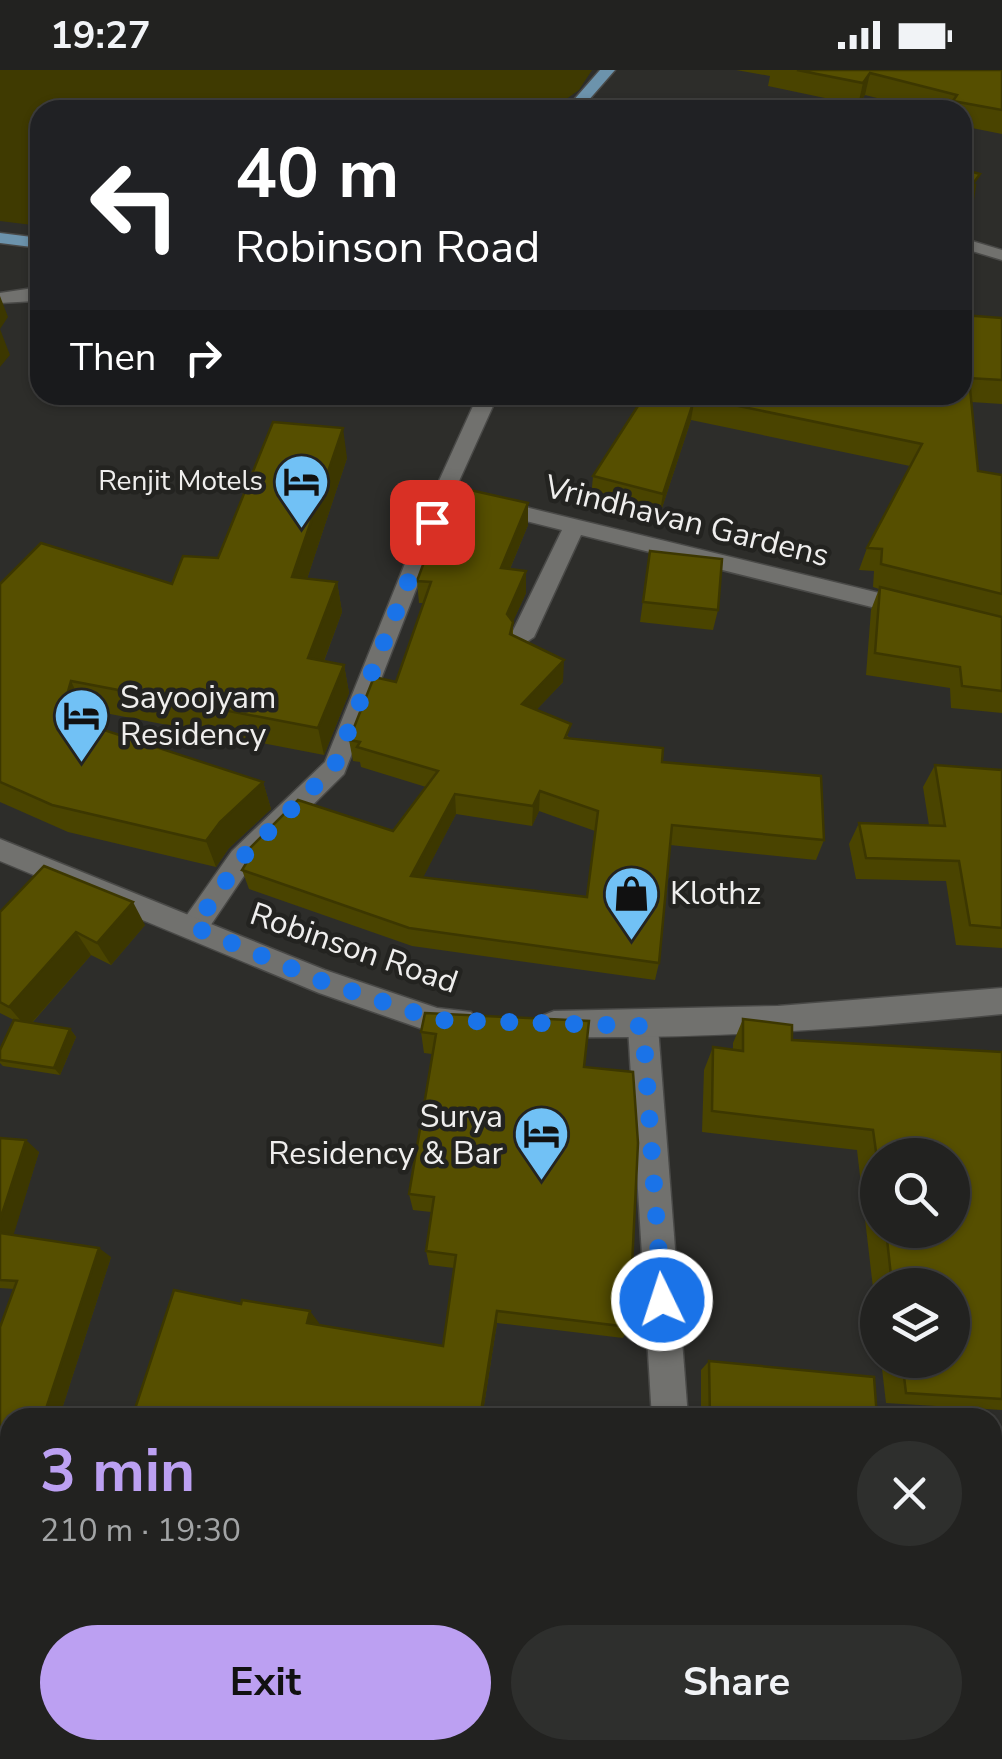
<!DOCTYPE html>
<meta charset="utf-8">
<style>
:root{--surface:#222220;--page:#2e2f2d;--text:#f1f3f6;--muted:#a2a4a5;--line:#3f3f3e;--accent:#bca0f2}
body{margin:0;font-family:"Nunito Sans",sans-serif;background:var(--page);color:var(--text);height:100vh;display:flex;flex-direction:column;font-size:38px;white-space:nowrap}
*{box-sizing:border-box;margin:0}
p{font-size:32px;color:var(--muted)}
.icon{flex:none;width:55px;height:55px;fill:none;stroke:currentColor;stroke-width:2;stroke-linecap:round;stroke-linejoin:round}
.map{position:relative;flex:1;overflow:hidden}
.sheet{position:absolute;left:0px;top:1338px;width:1002px;height:352px;display:flex;flex-direction:column;background:var(--surface);border-radius:30px 30px 0 0;box-shadow:0 2px 8px #0004,0 0 0 2px var(--line)}
.sheet>*{flex:none}
.top-card{position:absolute;left:30px;top:30px;width:942px;height:305px;border-radius:30px;box-shadow:0 2px 8px #0004,0 0 0 2px var(--line);background:#202124;color:#fff;overflow:hidden}
.controls{position:absolute;left:860px;top:1068px;display:grid;gap:20px}
.controls a{display:grid;place-items:center;width:110px;height:110px;border-radius:50%;background:var(--surface);box-shadow:0 2px 8px #0004,0 0 0 2px var(--line);font-size:50px}
.pin{position:absolute;display:grid;place-items:center;width:85px;height:85px;color:#fff;margin:-42px;border-radius:20px;box-shadow:0 5px 15px #0006}
.me{position:absolute;width:110px;margin:-55px;rotate:356deg;stroke-linejoin:round;filter:drop-shadow(0 0 8px #0008)}
.turn{display:flex;align-items:center;gap:35px;height:210px;padding:0 40px;font-size:45px}
.turn .icon{width:130px;height:130px;stroke-width:2.5}
.turn b{display:block;font-size:70px;line-height:85px}
.then{display:flex;align-items:center;height:95px;padding:0 40px;background:#0003;gap:20px;font-size:38px}
.round{display:grid;place-items:center;flex:none;width:105px;height:105px;border-radius:52px;background:var(--page)}
.summary{display:flex;align-items:center;justify-content:space-between;height:170px;padding:0 40px}
h1{font-size:60px;font-weight:700;line-height:75px;color:var(--accent)}
.primary-button{display:flex;gap:20px;margin-top:auto;padding:20px 40px}
.primary-button a{flex:1;height:115px;border-radius:60px;background:var(--accent);color:#111;font-size:40px;font-weight:700;line-height:115px;text-align:center}
.primary-button a+a{background:var(--page);color:var(--text)}
.status{display:flex;justify-content:space-between;align-items:center;height:70px;padding:0 50px;background:var(--surface);direction:ltr}
.status svg{height:28px;fill:currentColor}
.map>svg:first-child{display:block}
.green{fill:#3f3a01}
.lines{fill:none;stroke-linecap:round;stroke-linejoin:round}
.minor-casing{stroke:#494947;stroke-width:3}
.tertiary-casing{stroke:#494947;stroke-width:3}
.primary-casing{stroke:#494947;stroke-width:3}
.minor{fill:#71716e;fill-rule:evenodd}
.tertiary{fill:#71716e;fill-rule:evenodd}
.primary{fill:#6c93ac;fill-rule:evenodd}
.wall{fill:#4a4400;fill-rule:evenodd}
.shaded-wall{fill:#3c3700}
.building{fill:#564f00;stroke:#3c3700;stroke-width:2.5;fill-rule:evenodd}
.route{stroke:#1a73e8;stroke-width:18;stroke-dasharray:0 32.4}
.labels{text-anchor:middle;dominant-baseline:central;stroke-width:9;stroke-linejoin:round;paint-order:stroke}
.far-poi-label{font-size:28px;fill:#efeeed;stroke:#232320;text-anchor:end}
.street-label{font-size:32px;fill:#efeeed;stroke:#232320}
.poi-label{font-size:32px;fill:#efeeed;stroke:#232320;text-anchor:start}
</style>
<div class="status"><b>19:27</b><svg viewBox="0 0 49 12"><path d="M0 12V9h3v3zM5 12V6h3v6zM10 12V3h3v9zM15 12V0h3v12zM26 1h20v11H26zM47 4h2v5h-2z"/></svg></div>
<div class="map">
<svg width="1002" height="1689" viewBox="0 0 1002 1689">
<rect width="100%" height="100%" fill="#2d2d2a"/>
<!-- green -->
<polygon class="green" points="0,0 592,0 579,20 551,40 40,40 40,156 0,151"/>
<g class="lines">
<defs>
<g id="minor">
<polygon points="962,168 1002,180 1002,190 962,178"/>
<polygon points="478,325 498,325 455,420 908,530 919,538 908,546 581,465 534,567 522,575 510,567 562,460 450,432 344,704 250,797 204,865 194,869 184,865 180,857 184,849 232,781 325,692 433,424"/>
<polygon points="643,944 653,948 658,957 688,1348 652,1348 628,957 633,948"/>
<polygon points="0,1401 10,1405 10,1441 0,1437"/>
<polygon points="668,1680 708,1680 709,1689 667,1689"/>
</g>
<g id="tertiary">
<polygon points="40,217 40,229 35,231 0,233 0,223"/>
<polygon points="0,769 325,900 437,938 471,942 476,951 471,960 437,964 319,923 0,791"/>
<path d="M1002 918V944C853 959 704 969 554 967L544 963 539 954 544 945 554 941 778 936Z"/>
</g>
<g id="primary">
<polygon points="600,0 615,0 580,40 565,40"/>
<polygon points="0,163 40,168 40,178 0,173"/>
</g>
</defs>
<!-- minor casing -->
<use href="#minor" class="minor-casing"/>
<!-- tertiary casing -->
<use href="#tertiary" class="tertiary-casing"/>
<!-- primary casing -->
<use href="#primary" class="primary-casing"/>
<!-- minor -->
<use href="#minor" class="minor"/>
<!-- tertiary -->
<use href="#tertiary" class="tertiary"/>
<!-- primary -->
<use href="#primary" class="primary"/>
</g>
<!-- wall -->
<g class="wall">
<polygon points="736,0 1002,0 1002,64 962,56 962,40 924,40 865,25 858,35 768,16 770,6"/>
<polygon points="962,245 1002,248 1002,334 971,332 978,401 1002,405 1002,643 951,638 950,618 866,605 871,540 879,519 873,517 874,501 859,500 867,478 910,396 691,350 659,447 591,428 593,406 645,325"/>
<polygon points="347,388 307,509 337,512 342,542 324,591 344,595 349,623 324,685 84,639 81,653 263,712 271,739 229,778 216,797 68,762 0,732 0,514 172,514 218,488"/>
<path d="M528 433V455L510 499 526 501V523L513 551V565L563 612 536 640 570 668 662 692 824 770 816 790 670 775 659 893 655 910 412 876 249 819 242 800 245 794 242 786 393 761 426 717 361 697 360 692 353 691 349 670 396 612 424 533H419L417 511 443 478ZM539 741 595 761 587 827 423 807 456 744 532 756Z"/>
<polygon points="650,481 718,540 713,560 640,552"/>
<polygon points="935,695 1002,700 1002,878 956,875 946,811 856,809 849,774 859,753 929,755 923,717"/>
<polygon points="0,842 145,855 111,895 91,885 32,953 70,959 76,967 60,1005 3,996 0,993 0,980 14,950 0,943"/>
<path d="M743 949 792 970 1002 982V1340L886 1333 881 1290H952V1215H878V1261L857 1080 702 1062 704 1000 713 977 733 980V973ZM878 1085 952 1160H878Z"/>
<polygon points="421,962 584,997 629,1257 623,1268 497,1253 482,1348 132,1348 319,1253 318,1255 443,1276 454,1198 429,1195 426,1181 431,1142 413,1140 409,1124 432,984 424,983"/>
<polygon points="0,1068 39,1082 13,1165 111,1187 59,1348 10,1348 10,1360 0,1358 0,1257 14,1219 0,1218"/>
<polygon points="709,1291 877,1348 701,1348 701,1300"/>
<polygon points="717,1680 935,1680 936,1689 717,1689"/>
</g>
<!-- shaded-wall -->
<g class="shaded-wall">
<polygon points="870,3 865,25 858,35 863,13"/>
<polygon points="0,226 8,247 0,259"/>
<polygon points="0,259 10,285 0,297"/>
<polygon points="695,327 691,350 659,447 663,424"/>
<polygon points="343,358 347,388 298,536 292,507"/>
<polygon points="528,433 528,455 501,520 501,498"/>
<polygon points="526,501 526,523 507,565 507,544"/>
<polygon points="337,512 342,542 314,617 308,588"/>
<polygon points="564,590 563,612 522,655 522,634"/>
<polygon points="344,595 349,623 324,685 318,658"/>
<polygon points="71,611 84,639 75,674 61,646"/>
<polygon points="263,712 271,739 229,778 216,797 206,771 220,752"/>
<polygon points="540,721 539,741 532,756 533,736"/>
<polygon points="455,724 456,744 414,825 411,806"/>
<polygon points="133,832 145,855 111,895 97,873"/>
<polygon points="76,862 91,885 27,958 9,937"/>
<polygon points="70,959 76,967 60,1005 54,998"/>
<polygon points="26,1070 39,1082 11,1173 0,1166 0,1150"/>
<polygon points="99,1178 111,1187 59,1348 43,1348"/>
<polygon points="310,1241 319,1253 316,1265 307,1253"/>
<polygon points="497,1241 497,1253 482,1348 480,1348"/>
<polygon points="304,1680 303,1689 293,1689 294,1683"/>
</g>
<!-- building -->
<g class="building">
<polygon points="797,0 1002,0 1002,40 953,31 957,25 870,3 863,13"/>
<polygon points="716,34 737,40 708,40"/>
<polygon points="962,99 980,104 972,115 975,115 971,142 966,145 968,158 962,191"/>
<polygon points="962,245 1002,248 1002,310 969,308 978,401 1002,405 1002,524 881,494 882,479 867,478 922,374 695,327 663,424 593,406 645,325 962,325"/>
<polygon points="273,352 343,358 292,507 337,512 308,588 344,595 318,658 71,611 61,646 263,712 220,752 206,771 52,735 0,712 0,514 41,473 172,514 183,486 218,488"/>
<path d="M470 420 528 433 501 498 526 501 507 544 513 552 510 564 564 590 522 634 571 654 565 668 663 678 662 692 821 706 824 770 672 755 659 893 409 858 242 800 250 787 242 786 298 730 393 761 438 701 357 677 360 672 349 670 374 607 396 612 431 512 417 511 430 476 443 478ZM540 721 598 741 587 827 411 806 455 724 533 736Z"/>
<polygon points="650,481 722,489 718,540 643,532"/>
<polygon points="880,517 1002,547 1002,621 962,616 960,597 875,583"/>
<polygon points="935,695 1002,700 1002,858 970,855 959,791 866,788 859,753 945,756"/>
<polygon points="44,796 133,832 97,873 76,862 9,937 0,932 0,842"/>
<polygon points="425,943 589,951 584,997 633,1002 638,1073 629,1257 497,1241 480,1348 132,1348 174,1220 241,1234 242,1230 310,1241 307,1253 443,1276 456,1185 426,1181 434,1127 409,1124 436,964 421,962"/>
<polygon points="743,949 792,955 792,970 1002,982 1002,1329 906,1323 902,1290 952,1290 952,1215 892,1215 886,1160 952,1160 952,1085 878,1085 878,1096 873,1060 712,1041 713,977 743,981"/>
<polygon points="14,950 70,959 54,998 0,990 0,980"/>
<polygon points="0,1068 26,1070 0,1150"/>
<polygon points="0,1163 99,1178 43,1348 10,1348 10,1357 0,1356 0,1257 17,1211 0,1210"/>
<polygon points="709,1291 874,1307 877,1348 710,1348"/>
<polygon points="992,1415 1002,1416 1002,1619 992,1618"/>
<polygon points="110,1680 643,1680 642,1689 349,1689 294,1683 293,1689 107,1689"/>
<polygon points="728,1680 935,1680 936,1689 728,1689"/>
</g>
<g class="lines">
<!-- route -->
<polyline class="route" points="432,452 334,697 241,789 194,857 319,910 437,950 643,956 662,1230"/>
</g>
<!-- icons -->
<defs>
<symbol id="hotel-pin" viewBox="-11 -11 22 30"><path d="M0 17L-7.5 6A9.5 9.5 0 1 1 7.5 6Z" fill="#71c1f5" stroke="#232320"/><path d="M-6-4.5h1.5V1H6V5H4.5V3h-9V5H-6ZM-4 0a1.8 1.8 0 1 1 3.6 0ZM.5 0V-2.5h3Q6-2.5 6 0Z" fill="#111"/></symbol>
<symbol id="shop-pin" viewBox="-11 -11 22 30"><path d="M0 17L-7.5 6A9.5 9.5 0 1 1 7.5 6Z" fill="#71c1f5" stroke="#232320"/><path d="M-5-2.5h2.3a2.7 3.5 0 0 1 5.4 0H5L5.5 6h-11ZM-1.5-2.5h3a1.5 2.3 0 0 0-3 0Z" fill="#111"/></symbol>
</defs>
<g fill-rule="evenodd">
<use href="#hotel-pin" x="270" y="380" width="63" height="86"/>
<use href="#hotel-pin" x="50" y="614" width="63" height="86"/>
<use href="#shop-pin" x="600" y="792" width="63" height="86"/>
<use href="#hotel-pin" x="510" y="1032" width="63" height="86"/>
</g>
<g class="labels">
<!-- far-poi labels -->
<g class="far-poi-label">
<text x="263" y="411">Renjit Motels</text>
</g>
<!-- street labels -->
<g class="street-label">
<text transform="translate(687 451) rotate(14)">Vrindhavan Gardens</text>
<text transform="translate(354 878) rotate(19)">Robinson Road</text>
</g>
<!-- poi labels -->
<g class="poi-label">
<text x="120" y="627">Sayoojyam<tspan x="120" dy="37">Residency</tspan></text>
<text x="670" y="823">Klothz</text>
<text x="503" y="1046" text-anchor="end">Surya<tspan x="503" dy="37">Residency &amp; Bar</tspan></text>
</g>
</g>
</svg>
<div class="controls">
<a><svg class="icon" aria-label="search" viewBox="0 0 24 24"><circle cx="10" cy="10" r="6"/><path d="M15 15l6 6"/></svg></a>
<a><svg class="icon" aria-label="layers" viewBox="0 0 24 24"><path d="M12 4l9 5-9 5-9-5zM3 14l9 5 9-5"/></svg></a>
</div>
<div class="pin" style="left:432px;top:452px;background:#d93025"><svg class="icon" aria-label="arrive" viewBox="0 0 24 24"><path d="M6 21V4h12l-3 4 3 4H6"/></svg></div>
<svg class="me" style="left:662px;top:1230px" viewBox="-20 -20 40 40"><circle r="17" fill="#1a73e8" stroke="#fff" stroke-width="3"/><path d="M0-11L8 9 0 5-8 9z" fill="#fff"/></svg>
<div class="top-card">
<div class="turn"><svg class="icon" aria-label="left" viewBox="0 0 24 24"><path d="M17 20v-9H6M10 6l-5 5 5 5"/></svg><div><b>40 m</b>Robinson Road</div></div>
<div class="then">Then<svg class="icon" aria-label="right" viewBox="0 0 24 24"><path d="M7 20v-9h11M14 6l5 5-5 5"/></svg></div>
</div>
<section class="sheet">
<div class="summary"><div><h1>3 min</h1><p>210 m · 19:30</p></div><a class="round"><svg class="icon" aria-label="close" viewBox="0 0 24 24"><path d="M6 6l12 12M18 6L6 18"/></svg></a></div>
<div class="primary-button"><a>Exit</a><a>Share</a></div>
</section>
</div>
